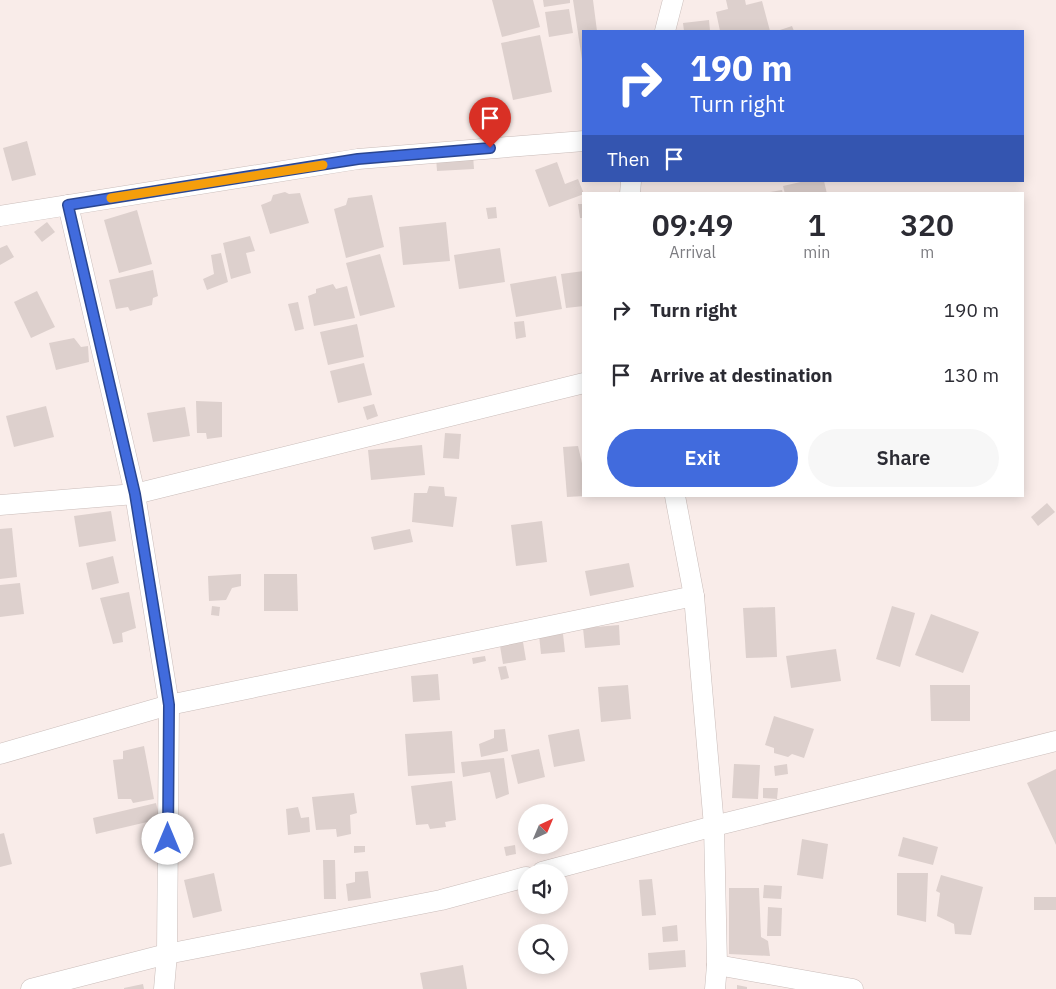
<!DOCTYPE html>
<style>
:root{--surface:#fff;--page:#f7f7f7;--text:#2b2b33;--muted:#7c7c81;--accent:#416bdd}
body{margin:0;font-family:"IBM Plex Sans",sans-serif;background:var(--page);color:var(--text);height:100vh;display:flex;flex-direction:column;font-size:19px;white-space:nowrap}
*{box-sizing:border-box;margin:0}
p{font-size:16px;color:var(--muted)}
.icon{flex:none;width:28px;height:28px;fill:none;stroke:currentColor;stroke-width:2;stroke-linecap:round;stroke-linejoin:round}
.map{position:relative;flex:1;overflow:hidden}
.details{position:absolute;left:582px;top:192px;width:442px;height:305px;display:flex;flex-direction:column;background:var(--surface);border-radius:0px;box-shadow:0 2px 12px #0003}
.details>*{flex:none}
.top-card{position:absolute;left:582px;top:30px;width:442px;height:152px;border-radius:0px;box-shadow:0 2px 12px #0003;background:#416bdd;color:#fff;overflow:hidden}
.needle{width:32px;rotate:44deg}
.tools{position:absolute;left:518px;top:804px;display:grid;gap:10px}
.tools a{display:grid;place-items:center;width:50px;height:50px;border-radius:50%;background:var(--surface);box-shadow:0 2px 12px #0003;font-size:25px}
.pin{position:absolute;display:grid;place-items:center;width:42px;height:42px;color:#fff;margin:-51px -21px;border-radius:50% 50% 50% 0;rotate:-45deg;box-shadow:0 0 5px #0007}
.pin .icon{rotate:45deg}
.me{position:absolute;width:55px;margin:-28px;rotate:0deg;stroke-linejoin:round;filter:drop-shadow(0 0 4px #0008)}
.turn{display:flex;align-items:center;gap:18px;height:105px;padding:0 25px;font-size:22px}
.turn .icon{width:65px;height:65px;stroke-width:2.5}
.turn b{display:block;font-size:35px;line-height:42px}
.then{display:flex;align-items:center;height:48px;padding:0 25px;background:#0003;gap:10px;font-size:19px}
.eta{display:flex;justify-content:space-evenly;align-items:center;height:85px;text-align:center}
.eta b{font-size:30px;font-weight:600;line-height:35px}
.action{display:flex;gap:10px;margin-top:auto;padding:10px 25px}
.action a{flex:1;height:58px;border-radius:30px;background:var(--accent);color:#fff;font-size:20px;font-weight:600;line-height:58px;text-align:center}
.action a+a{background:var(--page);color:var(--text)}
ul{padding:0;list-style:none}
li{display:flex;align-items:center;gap:15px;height:65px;padding:0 25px}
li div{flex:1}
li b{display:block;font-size:19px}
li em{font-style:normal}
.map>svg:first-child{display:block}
.building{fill:#ddd0cd}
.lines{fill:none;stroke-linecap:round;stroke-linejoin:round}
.minor-casing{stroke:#cabdba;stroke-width:21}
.minor{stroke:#fff;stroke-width:20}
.route-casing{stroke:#2a4690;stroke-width:12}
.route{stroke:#416bdd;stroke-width:9}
.slow{stroke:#f59e0b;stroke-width:9}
</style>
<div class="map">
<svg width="1056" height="989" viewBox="0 0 1056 989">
<rect width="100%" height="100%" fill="#f9ece9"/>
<!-- building -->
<g class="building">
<polygon points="492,0 533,0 540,27 502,37"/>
<polygon points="543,0 570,0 570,3 544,7"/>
<polygon points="573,0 593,0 597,31 584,31 584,73"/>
<polygon points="726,0 745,0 746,5 762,1 770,31 720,31 716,12 728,9"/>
<polygon points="569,9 573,33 549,37 545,12"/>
<polygon points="709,20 710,31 684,31 683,23"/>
<polygon points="792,26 794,31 777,31"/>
<polygon points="540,35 552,92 513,100 501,43"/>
<polygon points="27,141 36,175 12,181 3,148"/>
<polygon points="473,155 474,169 437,171 436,157"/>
<polygon points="557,162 565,184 578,179 584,194 549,207 535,170"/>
<polygon points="805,181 824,181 827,194 785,194 783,186"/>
<polygon points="782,190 783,194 764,194 764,193"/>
<polygon points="285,192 289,194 300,193 309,223 270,234 261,205 271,201 273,195"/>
<polygon points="372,195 384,247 346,258 334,209 346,205 348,198"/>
<polygon points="578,204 584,204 584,218 580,218"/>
<polygon points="496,207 497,218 488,219 486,208"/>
<polygon points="137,210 152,264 119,273 104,220"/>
<polygon points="47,222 55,232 42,242 34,232"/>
<polygon points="446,222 450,261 403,265 399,227"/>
<polygon points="250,236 255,251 246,253 251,273 231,279 223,243"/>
<polygon points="7,245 14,257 0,265 0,248"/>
<polygon points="500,248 505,282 459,289 454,255"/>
<polygon points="221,253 228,282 207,290 203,279 214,274 211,255"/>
<polygon points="380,254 395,307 360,316 346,263"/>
<polygon points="153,270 158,296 153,298 152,305 130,311 128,307 116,309 109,280"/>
<polygon points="584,271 584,306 566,308 561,274"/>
<polygon points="556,276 562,309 516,317 510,284"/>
<polygon points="333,284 336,289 347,286 355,318 314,326 308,296 316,293 316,289"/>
<polygon points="37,291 55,327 31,338 14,302"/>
<polygon points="298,302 304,329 295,331 288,304"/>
<polygon points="524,321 526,337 516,339 514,322"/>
<polygon points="357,324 364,357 328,365 320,332"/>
<polygon points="74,338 81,347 88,346 89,362 56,370 49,343"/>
<polygon points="364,363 372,395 338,403 330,371"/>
<polygon points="196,401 222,402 222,437 207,439 206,433 197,433"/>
<polygon points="374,404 378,416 367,420 363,407"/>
<polygon points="46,406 54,437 14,447 6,416"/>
<polygon points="185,407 190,436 153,442 147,413"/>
<polygon points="445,433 461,434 459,459 443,458"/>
<polygon points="422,445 425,475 371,480 368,450"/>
<polygon points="578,446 584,472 584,496 567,497 563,447"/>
<polygon points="429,486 444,487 445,496 457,497 453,527 412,522 414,493 427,493"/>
<polygon points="1047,503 1055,512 1038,526 1031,517"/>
<polygon points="111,511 116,541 79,547 74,516"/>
<polygon points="542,521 547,562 516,566 511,525"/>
<polygon points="12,528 17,577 0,579 0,529"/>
<polygon points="410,529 413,542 374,550 371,537"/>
<polygon points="113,556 119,583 92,590 86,563"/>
<polygon points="629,563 634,587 590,596 585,571"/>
<polygon points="241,574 241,586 232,588 226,600 209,601 208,576"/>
<polygon points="264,574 297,574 298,611 264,611"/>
<polygon points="20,583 24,614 0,617 0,585"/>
<polygon points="129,592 136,628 122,633 123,642 113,644 100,598"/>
<polygon points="212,606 220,607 219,616 211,615"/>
<polygon points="892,606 915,613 900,667 876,659"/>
<polygon points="775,607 777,657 746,658 743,608"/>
<polygon points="931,614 979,632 963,673 915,655"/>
<polygon points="619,625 620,645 585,648 583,628"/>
<polygon points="563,634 565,652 541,654 539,635"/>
<polygon points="523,642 526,660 503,664 500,646"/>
<polygon points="836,649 841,681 791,688 786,656"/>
<polygon points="485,656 486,661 473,664 472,658"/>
<polygon points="506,666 509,678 501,680 498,667"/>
<polygon points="438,674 440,700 413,702 411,676"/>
<polygon points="628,685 631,719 601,722 598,687"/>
<polygon points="930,685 970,685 970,721 931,721"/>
<polygon points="774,716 814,729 804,758 792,754 788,757 774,753 774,748 765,745"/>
<polygon points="505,729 508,751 481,757 479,744 494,738 494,730"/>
<polygon points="579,729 585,761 554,767 548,735"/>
<polygon points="452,731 455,773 408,776 405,734"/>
<polygon points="144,746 154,799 133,803 131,799 118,799 113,760 123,759 123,751"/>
<polygon points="539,749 545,777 518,784 511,755"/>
<polygon points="504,758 509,794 496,799 490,772 463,777 461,762"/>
<polygon points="734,764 760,765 758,799 732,798"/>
<polygon points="787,764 788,774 775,776 774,766"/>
<polygon points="1056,769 1056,845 1027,783"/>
<polygon points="452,781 456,820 445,822 446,827 430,829 428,824 416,825 411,786"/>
<polygon points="763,788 778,788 777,799 763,798"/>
<polygon points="354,793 357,813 350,815 351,834 337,837 336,829 316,830 312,797"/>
<polygon points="156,803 160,819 96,834 93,818"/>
<polygon points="298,807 301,818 309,817 310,832 288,835 286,809"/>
<polygon points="4,833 12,864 0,867 0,834"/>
<polygon points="903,837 938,847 933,865 898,856"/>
<polygon points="802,839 828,844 823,879 797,875"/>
<polygon points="515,845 516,854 506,856 504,847"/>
<polygon points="354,846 365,846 365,852 354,853"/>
<polygon points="323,860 335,860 336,899 324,899"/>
<polygon points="368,871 371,898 348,901 346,884 355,882 355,872"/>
<polygon points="214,873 222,911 193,918 184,880"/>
<polygon points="897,873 928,873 926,922 897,915"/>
<polygon points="941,875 983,887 971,935 955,934 954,924 937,916 940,893 936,891"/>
<polygon points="652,879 656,915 642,916 639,880"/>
<polygon points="764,885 782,886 781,899 763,898"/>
<polygon points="729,888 759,888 761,937 768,941 770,956 729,954"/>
<rect x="1034" y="897" width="22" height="13"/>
<polygon points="768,907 782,908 781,936 767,936"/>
<polygon points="677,925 678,941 663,942 662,927"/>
<polygon points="685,950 686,967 649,970 648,953"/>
<polygon points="463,965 467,989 423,989 420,973"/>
<polygon points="143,984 144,989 124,989 124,988"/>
<polygon points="737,985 747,987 747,989 737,989"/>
</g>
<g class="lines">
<defs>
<g id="minor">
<polyline points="665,31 673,0"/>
<polyline points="630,194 631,181"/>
<polyline points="68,205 135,494 169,705 167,954 164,989"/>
<polyline points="0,216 358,159 584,141"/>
<polyline points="675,496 694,596 714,826 717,965 715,989"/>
<polyline points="0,505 135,494 584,383"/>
<polyline points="0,754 169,705 694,596"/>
<polyline points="542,872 714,826 1056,741"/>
<polyline points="717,965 853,989"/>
<polyline points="31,989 167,954 441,900 526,877"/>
</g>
</defs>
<!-- minor casing -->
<use href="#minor" class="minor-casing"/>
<!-- minor -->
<use href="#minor" class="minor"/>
</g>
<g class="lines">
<defs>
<polyline id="route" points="168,839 169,705 166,685 135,494 68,205 358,159 490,148"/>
</defs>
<!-- route casing -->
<use href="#route" class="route-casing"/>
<!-- route -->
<use href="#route" class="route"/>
<!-- slow -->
<polyline class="slow" points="111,198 323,165"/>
</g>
</svg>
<div class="tools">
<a><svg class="needle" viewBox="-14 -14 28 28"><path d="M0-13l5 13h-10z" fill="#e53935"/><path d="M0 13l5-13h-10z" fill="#7c7c81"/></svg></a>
<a><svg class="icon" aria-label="sound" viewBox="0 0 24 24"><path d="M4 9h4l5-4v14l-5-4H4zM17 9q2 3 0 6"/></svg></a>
<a><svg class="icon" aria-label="search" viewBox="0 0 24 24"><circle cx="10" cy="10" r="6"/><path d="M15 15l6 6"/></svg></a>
</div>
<div class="pin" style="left:490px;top:148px;background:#d93025"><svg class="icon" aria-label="arrive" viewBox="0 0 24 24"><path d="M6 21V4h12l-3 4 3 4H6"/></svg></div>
<svg class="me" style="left:168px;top:839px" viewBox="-20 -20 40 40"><circle r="19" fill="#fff"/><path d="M0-13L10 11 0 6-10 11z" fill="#416bdd"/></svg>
<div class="top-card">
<div class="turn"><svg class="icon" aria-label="right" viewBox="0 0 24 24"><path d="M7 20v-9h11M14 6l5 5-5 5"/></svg><div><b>190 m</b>Turn right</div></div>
<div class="then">Then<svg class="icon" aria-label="arrive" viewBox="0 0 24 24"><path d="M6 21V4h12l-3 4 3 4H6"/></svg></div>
</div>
<section class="details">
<div class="eta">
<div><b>09:49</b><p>Arrival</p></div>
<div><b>1</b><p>min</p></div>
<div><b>320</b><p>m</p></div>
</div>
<ul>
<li><svg class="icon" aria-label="right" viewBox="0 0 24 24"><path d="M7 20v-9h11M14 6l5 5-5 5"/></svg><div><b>Turn right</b></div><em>190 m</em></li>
<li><svg class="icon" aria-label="arrive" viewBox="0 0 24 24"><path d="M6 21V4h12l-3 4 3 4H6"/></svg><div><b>Arrive at destination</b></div><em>130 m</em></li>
</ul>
<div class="action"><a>Exit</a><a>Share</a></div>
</section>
</div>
